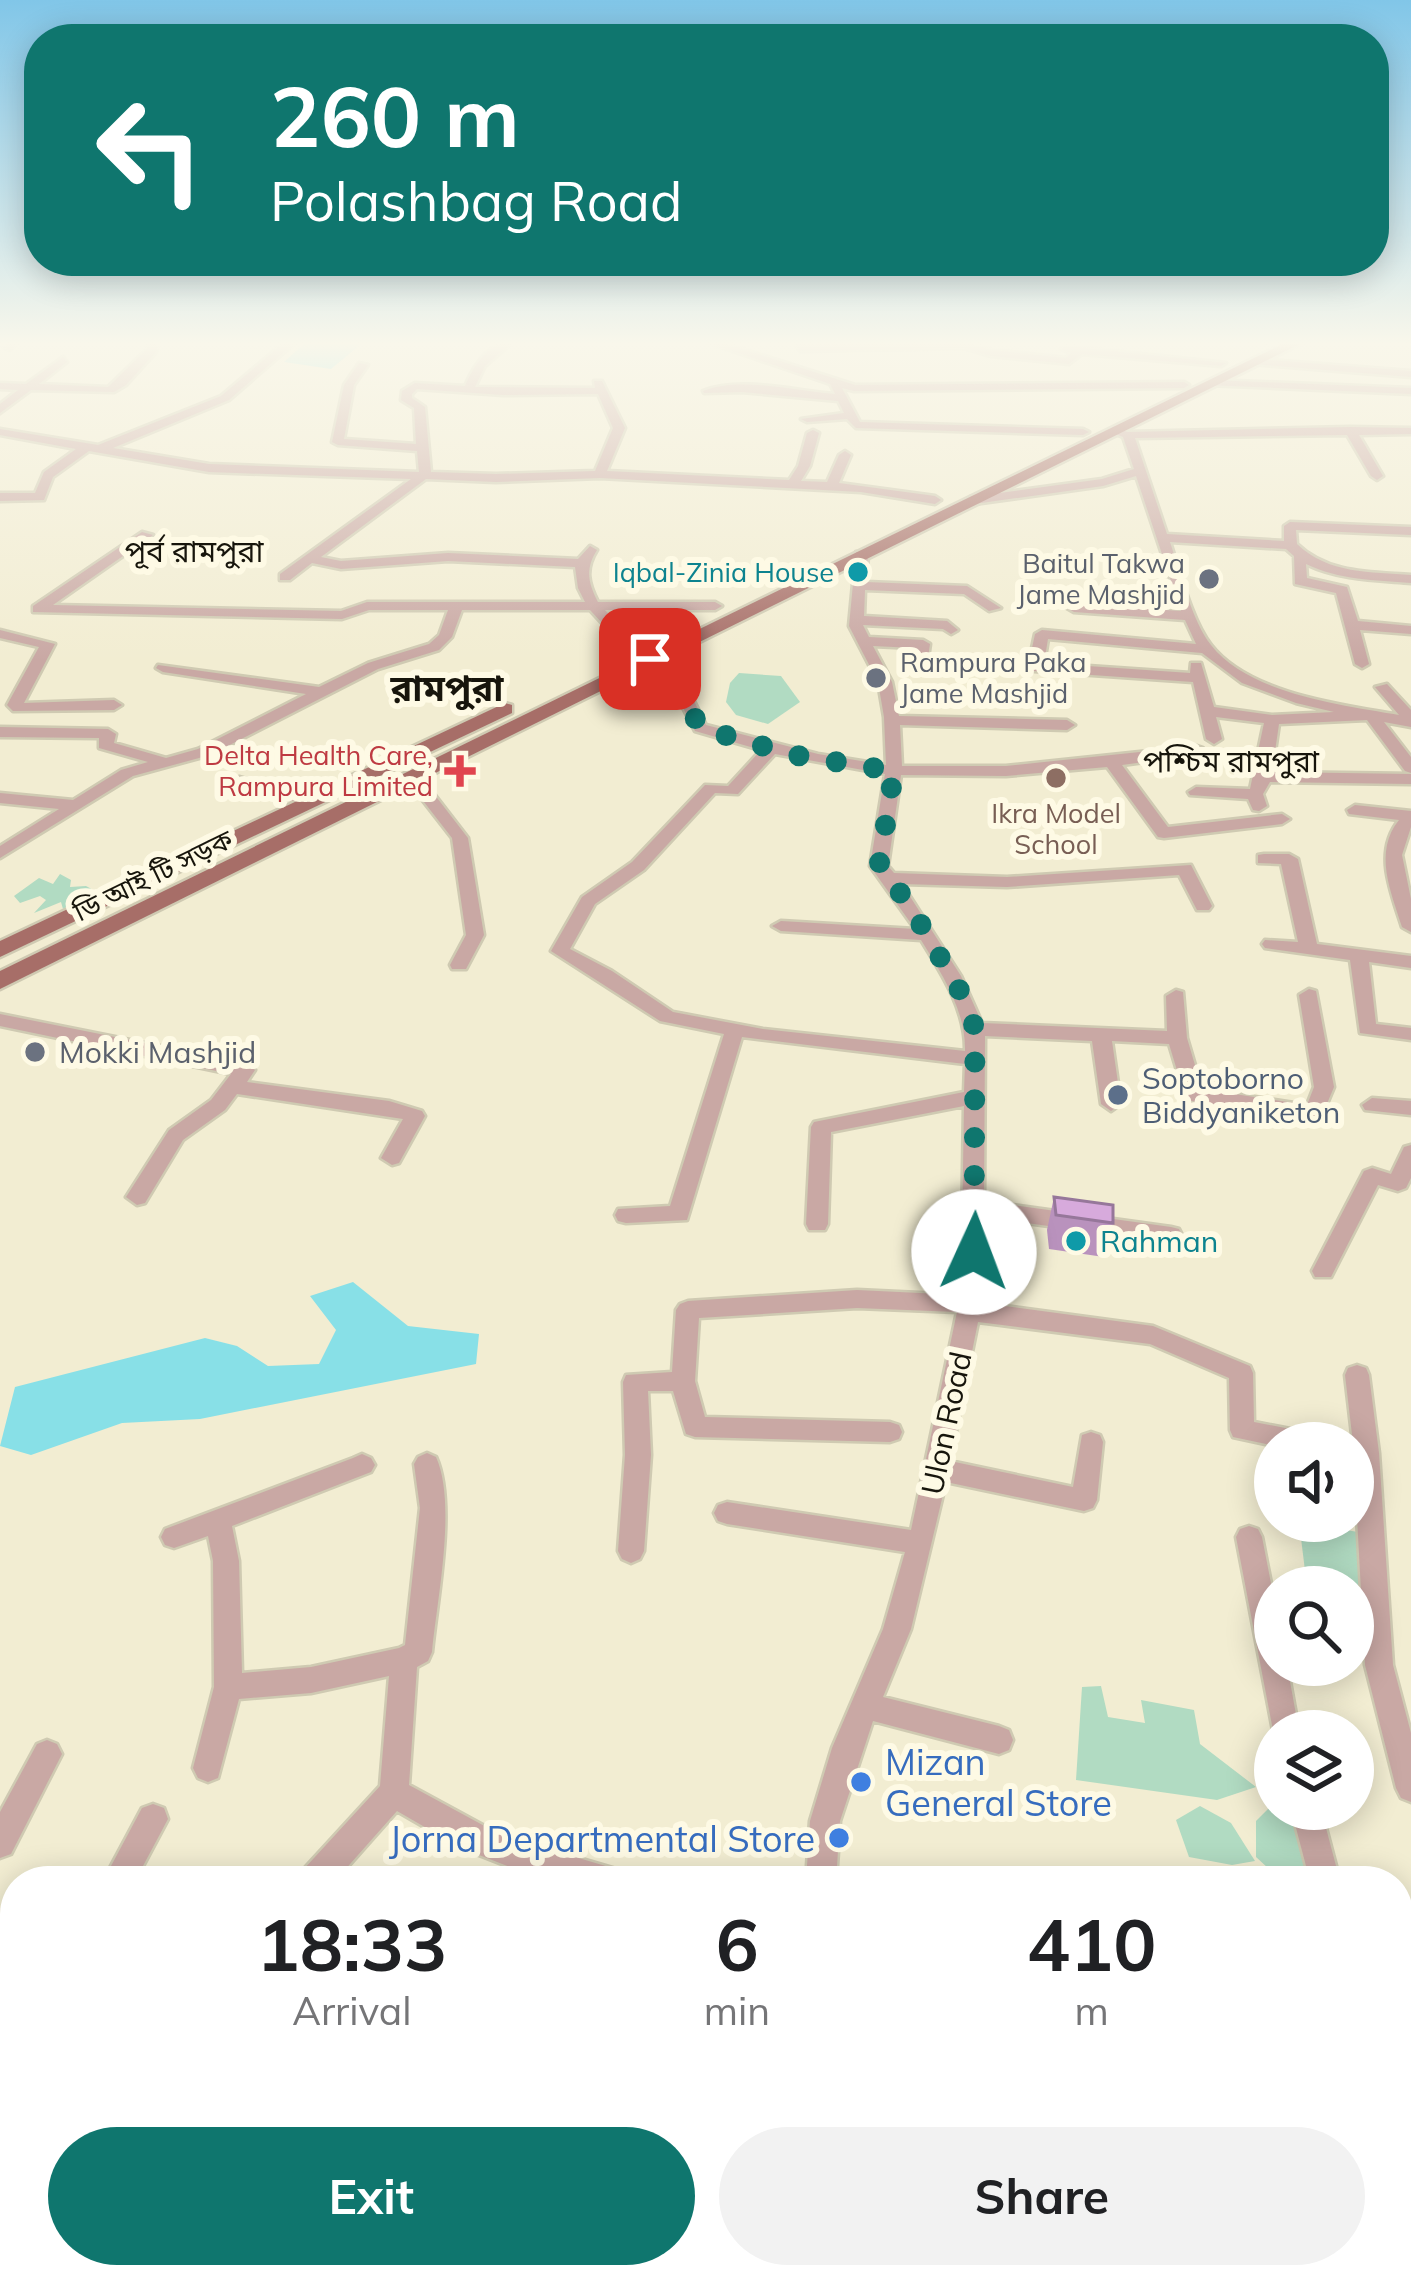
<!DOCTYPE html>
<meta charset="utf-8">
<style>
:root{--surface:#fff;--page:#f2f2f2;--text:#202124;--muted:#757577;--accent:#0f766e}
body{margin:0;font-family:Mulish,"Noto Sans Bengali",sans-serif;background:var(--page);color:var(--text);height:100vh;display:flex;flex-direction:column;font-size:45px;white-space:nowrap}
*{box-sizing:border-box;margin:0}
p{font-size:39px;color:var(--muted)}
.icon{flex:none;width:66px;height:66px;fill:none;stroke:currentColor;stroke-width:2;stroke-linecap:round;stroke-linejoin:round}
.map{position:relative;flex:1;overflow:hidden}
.panel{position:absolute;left:0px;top:1866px;width:1413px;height:423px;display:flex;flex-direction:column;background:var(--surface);border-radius:48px 48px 0 0;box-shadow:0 6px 30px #0003}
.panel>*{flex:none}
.hud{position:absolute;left:24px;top:24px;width:1365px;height:252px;border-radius:48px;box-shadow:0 6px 30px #0003;background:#0f766e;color:#fff;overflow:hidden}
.fabs{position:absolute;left:1254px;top:1422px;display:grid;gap:24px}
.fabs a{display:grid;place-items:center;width:120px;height:120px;border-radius:50%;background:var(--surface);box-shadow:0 6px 30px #0003;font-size:60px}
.pin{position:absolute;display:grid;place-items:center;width:102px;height:102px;color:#fff;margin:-51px;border-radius:24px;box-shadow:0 6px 18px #0006}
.me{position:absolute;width:132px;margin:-66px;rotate:2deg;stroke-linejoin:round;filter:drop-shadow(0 0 9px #0008)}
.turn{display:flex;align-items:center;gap:42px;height:252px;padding:0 48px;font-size:54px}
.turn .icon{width:156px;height:156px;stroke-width:2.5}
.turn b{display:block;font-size:84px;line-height:102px}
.eta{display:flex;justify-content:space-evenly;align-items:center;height:204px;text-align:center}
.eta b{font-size:72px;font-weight:700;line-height:84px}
.cta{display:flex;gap:24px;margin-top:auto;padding:24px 48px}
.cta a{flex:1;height:138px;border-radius:72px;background:var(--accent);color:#fff;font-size:48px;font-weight:700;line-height:138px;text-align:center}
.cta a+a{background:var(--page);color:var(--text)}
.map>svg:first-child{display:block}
.green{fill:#b1dbc2}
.water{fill:#88e0e7}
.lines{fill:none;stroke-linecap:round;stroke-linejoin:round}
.minor-casing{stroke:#cfcab2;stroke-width:5}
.major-casing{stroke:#cfcab2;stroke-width:5}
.minor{fill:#c9a8a4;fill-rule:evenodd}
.major{fill:#a76e68;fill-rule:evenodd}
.wall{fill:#b992bd}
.building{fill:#d7aadc;stroke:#96779a;stroke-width:3}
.route{stroke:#0f766e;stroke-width:21;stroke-dasharray:0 37.8}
.culture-dot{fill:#0f9aa8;stroke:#fefae5;stroke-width:4.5}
.worship-dot{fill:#6b7280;stroke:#fefae5;stroke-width:4.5}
.health-dot{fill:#e0444e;stroke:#fefae5;stroke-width:4.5}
.education-dot{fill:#8d6e63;stroke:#fefae5;stroke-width:4.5}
.service-dot{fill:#5c6f8a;stroke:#fefae5;stroke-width:4.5}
.shop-dot{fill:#3f7fe0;stroke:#fefae5;stroke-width:4.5}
.labels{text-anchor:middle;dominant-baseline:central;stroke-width:12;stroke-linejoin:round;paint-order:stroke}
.far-worship-label{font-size:27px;fill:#5b616d;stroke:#fefae5;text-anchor:end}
.far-culture-label{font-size:27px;fill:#0d838f;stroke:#fefae5;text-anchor:end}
.far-health-label{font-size:27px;fill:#be3a42;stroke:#fefae5;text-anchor:end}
.far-education-label{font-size:27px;fill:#785e54;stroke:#fefae5}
.far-street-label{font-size:27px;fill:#17150c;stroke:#fefae5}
.far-quarter-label{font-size:30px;fill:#17150c;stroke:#fefae5}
.worship-label{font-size:30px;fill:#5b616d;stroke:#fefae5;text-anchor:start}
.service-label{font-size:30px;fill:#4e5e75;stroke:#fefae5;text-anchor:start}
.culture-label{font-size:30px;fill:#0d838f;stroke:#fefae5;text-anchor:start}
.street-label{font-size:30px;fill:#17150c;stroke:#fefae5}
.far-district-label{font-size:36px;font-weight:bold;fill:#17150c;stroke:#fefae5}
.near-shop-label{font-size:36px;fill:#366cbe;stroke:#fefae5;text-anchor:start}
</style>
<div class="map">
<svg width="1411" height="2288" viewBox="0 0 1411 2288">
<rect width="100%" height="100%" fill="#f2edd2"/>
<!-- green -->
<g class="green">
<polygon points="739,673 781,676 800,702 768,724 736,715 726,702 730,683"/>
<polygon points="60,874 71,880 70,887 86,886 99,893 88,894 63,909 61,902 34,913 46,900 40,896 20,903 14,896 39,878 53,884"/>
<polygon points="1299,1522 1358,1532 1365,1604 1353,1602 1353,1587 1307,1587"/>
<polygon points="1101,1686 1108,1717 1145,1723 1141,1700 1194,1710 1200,1744 1256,1787 1217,1800 1076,1780 1082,1687"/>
<polygon points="1275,1802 1275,1809 1293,1809 1317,1881 1282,1881 1256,1857 1256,1821"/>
<polygon points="1200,1806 1231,1823 1255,1861 1232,1865 1189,1857 1176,1820"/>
</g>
<!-- water -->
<g class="water">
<polygon points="307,341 356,341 361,344 331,369 284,362"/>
<polygon points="353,1282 408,1326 479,1334 476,1364 200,1419 122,1423 31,1455 0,1446 15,1387 205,1338 237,1346 268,1366 319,1364 336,1330 310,1296"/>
</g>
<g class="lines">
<defs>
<g id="minor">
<polygon points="9,341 20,341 9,350 4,347"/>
<polygon points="149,341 159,341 156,352 126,385 114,392 31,390 0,413 0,404 18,390 0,389 0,383 26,384 63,357 67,362 39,384 108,387 147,349"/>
<path d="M286 341H297L229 400 113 448 209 464 419 472 417 451 338 445 332 442 344 385 359 363 368 365 354 385 344 439 416 444 414 408 401 400 402 391 415 383 465 386C474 365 489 341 514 341L485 366 475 387 595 388 594 381H602L625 428 607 471 789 480 798 466 807 433 813 430 819 433 810 466 801 481 827 482 839 455 845 451 851 455 839 483 935 496 941 500 935 504 861 492 600 478 496 482 426 479 321 557 341 561 448 553 578 559 590 546 597 550C585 569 588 583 598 602H715L722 606 715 610H605L640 648 633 652 628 651 590 610H462L452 637 439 650 378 669 210 755 133 776 0 858V846L59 809 0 803V793L73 800 121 770 148 762 99 748V738L0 737V727L108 729 116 734 114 743 166 758 198 749 306 694 163 672 156 668 158 665 319 687 368 663 429 644 439 635 448 610H369L342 619 33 612V606L142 532 153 535 53 605 341 611 367 602H585L578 588 575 567 448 561 341 569 312 563 290 580H280V574L411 479 209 472 89 451 53 477 44 500 0 501V493H35L44 472 76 449 0 435V429L98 445 221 396ZM417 389 503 395 598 394 613 428 595 471 496 474 431 472 425 407 412 398V394Z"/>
<path d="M703 341H718L855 385 1184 382 1189 385 1184 388 854 391 842 388 860 422 1083 429 1089 432 1083 435 856 428 847 419 807 422 801 419 844 413 838 401 742 392 704 393 703 391C740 376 795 391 835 394L830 384Z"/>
<polygon points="792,341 802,341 804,345 965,342 992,350 1066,358 1071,353 1061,349 1066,346 1226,363 1221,366 1082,354 1069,364 991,356 964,348 800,351"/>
<polygon points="1259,341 1272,341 1264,344"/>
<polygon points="1256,359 1411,371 1411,377 1252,364"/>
<polygon points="1211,380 1411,388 1411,394 1207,385"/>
<path d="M1350 427 1411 428V434L1359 435 1383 476 1377 480 1371 476 1347 435 1135 438 1167 534 1284 541V526L1290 522 1411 527V535L1296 530 1297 544C1328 574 1371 572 1411 575V583C1375 580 1339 580 1306 564L1307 578 1347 587 1358 621 1411 626V634L1360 630 1369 664 1362 668 1355 664 1336 593 1295 584 1294 556 1286 549 1170 542C1180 572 1192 621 1211 645 1249 694 1342 705 1399 715L1375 687 1387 684 1411 710V727L1384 722 1411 757V773L1405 771 1367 720 1279 724 1272 772 1411 774V784L1270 782 1263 794 1267 806 1259 811 1253 810 1248 799 1190 795 1188 792 1196 787 1250 789 1264 723 1216 717 1222 739 1214 744 1206 739 1193 682 960 666 953 662 960 658 1029 662 1035 634 1042 630 1196 644 1185 620 1074 612 1067 608 1074 604 1181 611 1136 476 1103 486 974 504 970 503V497L1102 479 1134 469 1123 437 1111 432 1117 429 1128 432ZM1048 639 1202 653 1242 683 1296 703 1334 712 1272 715 1214 707 1201 663H1191L1190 673 1044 663Z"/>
<path d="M856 552 868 555 866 582 967 586 1001 608 989 611 964 594 865 590 864 616 947 621 958 630 951 634 943 629 863 625 869 637 923 640 930 644 928 658 921 662 914 658 915 648 873 646 892 682 899 716 1067 720 1075 725 1067 730 900 725 902 766H1006L1197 746 1203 748V754L1122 765 1168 827 1282 814 1290 819 1282 824 1164 838 1158 837 1107 767 1006 776 901 775 888 866 894 873 1007 877 1191 865 1212 906 1209 910H1197L1179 875 1007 887 902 884 961 976 982 1023 1167 1031 1166 996 1176 990 1183 992 1187 1038 1202 1089 1307 1105 1314 1087 1299 995 1309 989 1316 991 1334 1087 1321 1118 1314 1120 1186 1100 1169 1044 1112 1041 1121 1104 1111 1111 1101 1104 1092 1041 985 1036 984 1201 1171 1227 1179 1229 1182 1235 1179 1241 1171 1243 984 1217 982 1303 1153 1326 1250 1366 1253 1373 1254 1422 1311 1433 1320 1436 1323 1443H1275V1446L1233 1437 1230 1430 1229 1378 1150 1344 978 1322 950 1461 1073 1487 1082 1435 1091 1432 1100 1435 1103 1442 1097 1500 1093 1508 1084 1511 946 1482 911 1629 883 1697 999 1726 1009 1730 1013 1740 1009 1750 999 1754 873 1721 840 1821 836 1881H806L810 1821 832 1748 883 1629 905 1552 727 1524 718 1521 714 1513 718 1505 727 1502 911 1530 957 1312 857 1308 699 1318 695 1381 705 1417 890 1422 899 1425 902 1432 899 1439 890 1442 695 1437 686 1434 673 1391H648L651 1455 644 1551 640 1559 631 1563 622 1559 618 1551 625 1455 623 1382 626 1375 672 1372 676 1310 680 1304 688 1301 857 1290 961 1295 964 1106 831 1132 828 1224 825 1230H809L806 1224 811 1127 814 1122 964 1092 965 1064 742 1037 687 1220 626 1223 618 1221 615 1215 618 1209 670 1206 724 1034 660 1021 551 951 582 897 632 862 705 785 728 786 761 750 695 731 676 694 645 662V656H655L688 689 706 725 818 754 886 765 884 717 878 682 849 626ZM775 754 885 774 870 866 915 929 781 921 772 926 781 931 921 940C942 974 966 1011 965 1051L763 1029 673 1012 612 971 570 949 595 904 644 870 715 793 738 794Z"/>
<polygon points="0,630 55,644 24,703 114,700 122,705 114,710 13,711 7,705 39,647 0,638"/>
<polygon points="411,770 417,772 468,838 484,935 466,969 452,969 450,965 466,935 452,838 403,775"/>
<polygon points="239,777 315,797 317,800 309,805 233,785 233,779"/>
<path d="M1355 805 1411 811V827L1402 855 1411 899V932L1402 927C1391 892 1373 852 1399 820L1349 814 1347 810Z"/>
<polygon points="1264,854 1289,854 1298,859 1317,944 1411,956 1411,968 1369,962 1376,1024 1411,1028 1411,1040 1360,1033 1350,960 1265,948 1262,944 1265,940 1298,942 1281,864 1258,863 1258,855"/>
<polygon points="0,1014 245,1063 255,1070 247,1082 389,1101 422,1111 425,1116 399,1163 392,1165 381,1158 403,1119 237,1094 225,1110 183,1140 145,1203 137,1205 126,1197 169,1130 211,1100 231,1074 0,1026"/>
<polygon points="1372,1098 1411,1101 1411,1115 1365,1110 1362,1105"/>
<polygon points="1411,1145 1411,1178 1406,1188 1398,1191 1378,1185 1331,1277 1315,1277 1312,1271 1364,1171 1372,1168 1391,1174 1404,1147"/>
<polygon points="1357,1365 1366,1368 1369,1375 1379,1453 1393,1665 1411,1733 1411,1802 1401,1798 1396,1788 1365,1665 1353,1443 1345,1375 1348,1368"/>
<path d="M427 1453 436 1457C457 1504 437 1599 432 1652L428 1661 417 1667 409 1785 501 1835 619 1870 623 1881H546L461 1848 397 1811 335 1881H299L303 1870 380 1786 389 1676 311 1693 239 1699 218 1778 208 1782 198 1778 193 1768 214 1687 213 1561 208 1536 174 1548 165 1545 161 1537 165 1529 353 1458 362 1454 371 1458 375 1465 371 1472 232 1526 239 1561 242 1673 311 1667 399 1648 405 1645 420 1508 414 1464 418 1457Z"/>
<polygon points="1249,1526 1258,1529 1262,1537 1275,1604 1275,1665 1287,1665 1299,1731 1275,1731 1275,1741 1236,1537 1240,1529"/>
<polygon points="47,1740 57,1744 62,1754 11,1854 0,1858 0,1812 37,1744"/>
<polygon points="153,1804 164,1808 168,1819 135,1881 103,1881 142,1808"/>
<polygon points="1291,1809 1321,1809 1340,1881 1310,1881"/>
<polygon points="0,2017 15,2021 15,2103 12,2109 0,2114 0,2062 3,2056 12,2053 0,2049"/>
<polygon points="1398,2067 1411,2069 1411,2103 1398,2101"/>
<polygon points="1398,2114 1411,2121 1411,2180 1398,2173"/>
<polygon points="89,2274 126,2274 120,2288 83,2288"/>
<polygon points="272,2274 309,2274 303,2288 266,2288"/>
<polygon points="495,2274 531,2274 526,2288 490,2288"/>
<polygon points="655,2274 700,2274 707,2288 662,2288"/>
<polygon points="905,2274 941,2274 940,2288 904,2288"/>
<polygon points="1258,2274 1294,2274 1295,2288 1259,2288"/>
</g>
<g id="major">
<polygon points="1289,341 1306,341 0,989 0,971"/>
<polygon points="505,703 512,705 512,713 0,957 0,941"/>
</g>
</defs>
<!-- minor casing -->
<use href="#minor" class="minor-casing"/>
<!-- major casing -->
<use href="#major" class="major-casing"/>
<!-- minor -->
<use href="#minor" class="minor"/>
<!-- major -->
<use href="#major" class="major"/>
</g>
<!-- wall -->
<g class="wall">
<polygon points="1054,1197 1113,1223 1104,1257 1049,1249 1047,1230"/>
<polygon points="1197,2274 1259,2274 1260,2288 1197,2288"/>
</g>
<!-- building -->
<g class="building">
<polygon points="1054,1197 1113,1205 1113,1223 1056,1215"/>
<polygon points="621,2274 664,2274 689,2288 616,2288"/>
<polygon points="1201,2274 1259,2274 1260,2288 1202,2288"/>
</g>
<!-- sky -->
<linearGradient id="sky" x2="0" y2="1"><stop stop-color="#81c6e8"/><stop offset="0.52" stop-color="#f9f7eb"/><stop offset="1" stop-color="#f9f7eb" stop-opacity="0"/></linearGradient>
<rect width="1411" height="661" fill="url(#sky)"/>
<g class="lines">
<!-- route -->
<polyline class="route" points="650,659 682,692 700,728 794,755 894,771 879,866 909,904 967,1003 975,1029 974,1252"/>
</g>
<!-- markers -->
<g class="culture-dot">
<circle cx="858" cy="572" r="12"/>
<circle cx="1076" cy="1241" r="12"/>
</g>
<g class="worship-dot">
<circle cx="1209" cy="579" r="12"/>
<circle cx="876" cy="678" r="12"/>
<circle cx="35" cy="1052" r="12"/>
</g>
<path class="health-dot" d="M454 753h12v12h12v12h-12v12h-12v-12h-12v-12h12z"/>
<circle class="education-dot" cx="1056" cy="778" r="12"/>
<circle class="service-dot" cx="1118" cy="1095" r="12"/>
<g class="shop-dot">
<circle cx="861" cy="1782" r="12"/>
<circle cx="839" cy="1838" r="12"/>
</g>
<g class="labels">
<!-- far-worship labels -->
<g class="far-worship-label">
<text x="1185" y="563">Baitul Takwa<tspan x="1185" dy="31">Jame Mashjid</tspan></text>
<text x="900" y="662" text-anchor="start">Rampura Paka<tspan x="900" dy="31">Jame Mashjid</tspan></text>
</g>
<!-- far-culture labels -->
<g class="far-culture-label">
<text x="834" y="572">Iqbal-Zinia House</text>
</g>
<!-- far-health labels -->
<g class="far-health-label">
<text x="433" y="755">Delta Health Care,<tspan x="433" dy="31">Rampura Limited</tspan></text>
</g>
<!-- far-education labels -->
<g class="far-education-label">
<text x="1056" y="813">Ikra Model<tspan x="1056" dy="31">School</tspan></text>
</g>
<!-- far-street labels -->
<g class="far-street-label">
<text transform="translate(153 875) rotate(-26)">ডি আই টি সড়ক</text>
</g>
<!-- far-quarter labels -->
<g class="far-quarter-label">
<text x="194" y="551">পূর্ব রামপুরা</text>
<text x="1231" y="761">পশ্চিম রামপুরা</text>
</g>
<!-- worship labels -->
<g class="worship-label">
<text x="59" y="1052">Mokki Mashjid</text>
</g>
<!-- service labels -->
<g class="service-label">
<text x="1142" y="1078">Soptoborno<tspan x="1142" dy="34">Biddyaniketon</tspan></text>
</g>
<!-- culture labels -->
<g class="culture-label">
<text x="1100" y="1241">Rahman</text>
</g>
<!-- street labels -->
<g class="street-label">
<text transform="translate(946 1423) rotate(-78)">Ulon Road</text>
</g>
<!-- far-district labels -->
<g class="far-district-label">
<text x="447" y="687">রামপুরা</text>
</g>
<!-- near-shop labels -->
<g class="near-shop-label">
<text x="885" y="1761">Mizan<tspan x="885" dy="41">General Store</tspan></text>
<text x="815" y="1838" text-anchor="end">Jorna Departmental Store</text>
</g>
</g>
</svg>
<div class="fabs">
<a><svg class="icon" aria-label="sound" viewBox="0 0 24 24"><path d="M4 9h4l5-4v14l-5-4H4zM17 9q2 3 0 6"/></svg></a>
<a><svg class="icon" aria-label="search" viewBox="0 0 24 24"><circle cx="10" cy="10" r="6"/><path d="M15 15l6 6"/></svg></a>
<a><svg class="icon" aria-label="layers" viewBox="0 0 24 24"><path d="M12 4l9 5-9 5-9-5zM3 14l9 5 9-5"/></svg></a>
</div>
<div class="pin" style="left:650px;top:659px;background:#d93025"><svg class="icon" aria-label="arrive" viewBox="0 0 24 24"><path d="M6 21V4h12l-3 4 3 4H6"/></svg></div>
<svg class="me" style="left:974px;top:1252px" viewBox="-20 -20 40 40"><circle r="19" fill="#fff"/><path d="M0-13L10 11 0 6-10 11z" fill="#0f766e"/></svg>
<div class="hud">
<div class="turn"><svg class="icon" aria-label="left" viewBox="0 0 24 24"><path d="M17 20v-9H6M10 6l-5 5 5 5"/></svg><div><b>260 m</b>Polashbag Road</div></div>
</div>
<section class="panel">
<div class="eta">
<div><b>18:33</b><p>Arrival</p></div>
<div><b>6</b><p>min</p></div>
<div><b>410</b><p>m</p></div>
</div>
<div class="cta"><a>Exit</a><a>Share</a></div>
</section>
</div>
